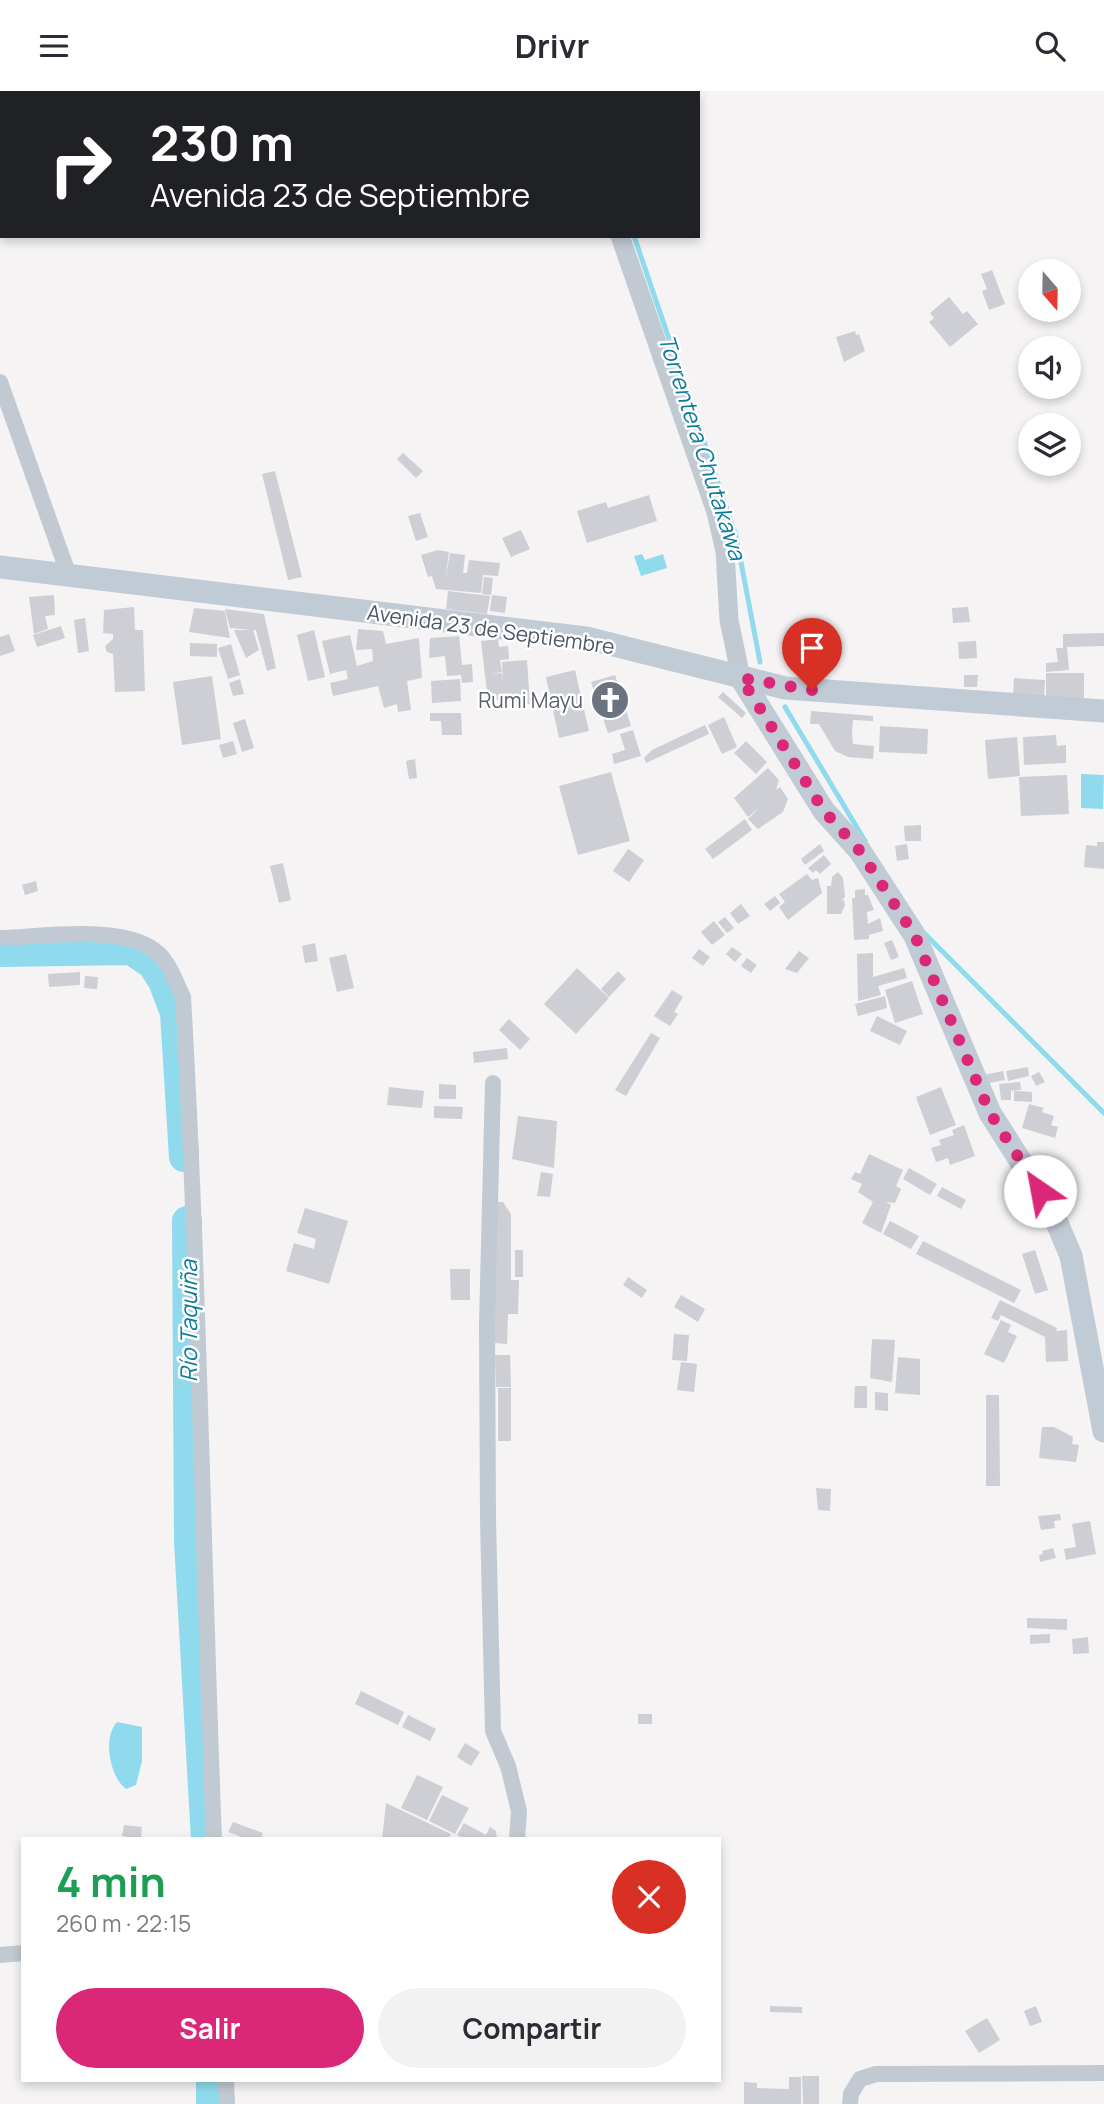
<!DOCTYPE html>
<html lang="es">
<meta charset="utf-8">
<style>
:root{--surface:#fff;--page:#f2f2f3;--text:#2b2b33;--muted:#7c7c81;--accent:#db2777}
body{margin:0;font-family:Manrope,sans-serif;background:var(--page);color:var(--text);height:100vh;display:flex;flex-direction:column;font-size:26px;white-space:nowrap}
*{box-sizing:border-box;margin:0}
p{font-size:23px;color:var(--muted)}
.icon{flex:none;width:38px;height:38px;fill:none;stroke:currentColor;stroke-width:2;stroke-linecap:round;stroke-linejoin:round}
.map{position:relative;flex:1;overflow:hidden}
.panel{position:absolute;left:21px;top:1746px;width:700px;height:245px;display:flex;flex-direction:column;background:var(--surface);border-radius:0px;box-shadow:0 4px 10px #0003}
.panel>*{flex:none}
.banner{position:absolute;left:0px;top:0px;width:700px;height:147px;box-shadow:0 4px 10px #0003;background:#202124;color:#fff;overflow:hidden}
.needle{width:46px;rotate:160deg}
.buttons{position:absolute;left:1018px;top:168px;display:grid;gap:14px}
.buttons a{display:grid;place-items:center;width:63px;height:63px;border-radius:50%;background:var(--surface);box-shadow:0 4px 10px #0003;font-size:35px}
.pin{position:absolute;display:grid;place-items:center;width:60px;height:60px;color:#fff;margin:-72px -30px;border-radius:50% 50% 50% 0;rotate:-45deg;box-shadow:0 0 7px #0007}
.pin .icon{rotate:45deg}
.me{position:absolute;width:77px;margin:-38px;rotate:327deg;stroke-linejoin:round;filter:drop-shadow(0 0 5px #0008)}
.turn{display:flex;align-items:center;gap:24px;height:147px;padding:0 35px;font-size:32px}
.turn .icon{width:91px;height:91px;stroke-width:2.5}
.turn b{display:block;font-size:49px;line-height:60px}
.round{display:grid;place-items:center;flex:none;width:74px;height:74px;border-radius:37px;background:var(--page)}
.headline{display:flex;align-items:center;justify-content:space-between;height:119px;padding:0 35px}
h1{font-size:42px;font-weight:700;line-height:52px;color:#1e9e55}
.primary-button{display:flex;gap:14px;margin-top:auto;padding:14px 35px}
.primary-button a{flex:1;height:80px;border-radius:42px;background:var(--accent);color:#fff;font-size:28px;font-weight:700;line-height:80px;text-align:center}
.primary-button a+a{background:var(--page);color:var(--text)}
header{display:flex;justify-content:space-between;align-items:center;height:91px;padding:0 35px;background:var(--surface);font-size:32px;font-weight:700}
.map>svg:first-child{display:block}
.water{fill:#90daee}
.lines{fill:none;stroke-linecap:round;stroke-linejoin:round}
.stream{stroke:#90daee;stroke-width:5}
.river{stroke:#90daee;stroke-width:30}
.building{fill:#cdcfd5}
.minor{stroke:#c1cad2;stroke-width:16}
.tertiary{stroke:#c1cad2;stroke-width:19}
.secondary{stroke:#c1cbd6;stroke-width:23}
.route{stroke:#db2777;stroke-width:12;stroke-dasharray:0 21.6}
.labels{text-anchor:middle;dominant-baseline:central;stroke-width:5;stroke-linejoin:round;paint-order:stroke}
.street-label{font-size:21px;fill:#4a5661;stroke:#fff}
.worship-label{font-size:21px;fill:#5b616d;stroke:#fff;text-anchor:end}
.water-label{font-size:23px;font-style:italic;fill:#0c7c9b;stroke:#fff}
</style>
<header><svg class="icon" aria-label="menu" viewBox="0 0 24 24"><path d="M4 6h16M4 12h16M4 18h16"/></svg>Drivr<svg class="icon" aria-label="search" viewBox="0 0 24 24"><circle cx="10" cy="10" r="6"/><path d="M15 15l6 6"/></svg></header>
<div class="map">
<svg width="1104" height="2013" viewBox="0 0 1104 2013">
<rect width="100%" height="100%" fill="#f5f3f3"/>
<!-- water -->
<g class="water">
<polygon points="642,463 645,469 663,463 667,477 641,485 634,465"/>
<polygon points="1081,683 1104,684 1103,718 1081,717"/>
<path d="M117 1631 142 1636V1670L136 1694 126 1698C110 1686 102 1647 117 1631Z"/>
</g>
<g class="lines">
<!-- stream -->
<g class="stream">
<polyline points="584,0 584,2"/>
<polyline points="634,145 736,445 760,571"/>
<polyline points="785,616 865,750"/>
<polyline points="925,843 1104,1022"/>
</g>
<!-- river -->
<g class="river">
<polyline points="0,861 131,859 152,873 163,890 175,922 184,1066"/>
<polyline points="187,1130 189,1451 206,1748"/>
<polyline points="211,1990 211,2013"/>
</g>
</g>
<!-- building -->
<g class="building">
<polygon points="992,179 1005,213 989,219 982,200 987,198 981,183"/>
<polygon points="949,206 963,223 967,220 978,233 950,256 929,231 934,227 930,222"/>
<polygon points="855,240 856,244 859,243 865,260 844,271 836,246"/>
<polygon points="403,362 423,380 416,387 397,368"/>
<polygon points="275,380 302,486 288,489 262,383"/>
<polygon points="649,404 657,430 587,452 577,420 606,411 608,417"/>
<polygon points="420,422 428,446 416,450 408,425"/>
<polygon points="521,439 530,458 511,466 502,447"/>
<polygon points="438,459 449,461 445,491 450,462 465,464 463,482 467,482 469,469 500,472 498,485 483,484 481,502 436,498 432,485 428,486 421,464"/>
<polygon points="484,486 493,487 491,504 482,503"/>
<polygon points="448,500 490,505 487,523 446,518"/>
<polygon points="54,504 55,524 45,525 48,538 34,543 29,506"/>
<polygon points="492,504 507,506 505,522 490,520"/>
<polygon points="134,516 135,539 143,539 145,600 115,601 113,563 107,561 105,555 113,548 113,543 103,542 104,519"/>
<polygon points="968,516 970,531 953,532 952,517"/>
<polygon points="194,517 225,520 230,547 189,541"/>
<polygon points="225,518 264,523 276,577 267,580 256,539 253,539 259,559 246,567 234,539 251,539 230,537"/>
<polygon points="85,527 89,560 78,562 74,529"/>
<polygon points="61,535 65,547 37,556 33,544"/>
<polygon points="358,538 383,540 386,553 419,547 422,587 407,590 411,619 398,621 397,613 384,617 378,595 333,605 330,592 348,588 346,579 330,583 322,550 350,544 357,575 373,570 372,558 356,559"/>
<polygon points="314,539 325,586 308,590 297,544"/>
<polygon points="1104,542 1104,555 1067,556 1069,579 1046,581 1046,572 1058,571 1056,557 1063,557 1063,543"/>
<polygon points="9,543 15,560 0,565 0,546"/>
<polygon points="459,545 462,574 472,573 473,591 462,592 461,584 447,585 445,565 429,567 430,547"/>
<polygon points="498,548 499,556 508,555 509,568 500,569 502,581 490,583 502,582 503,591 502,571 527,569 530,613 505,615 505,608 488,610 481,550"/>
<polygon points="976,550 977,567 959,568 958,551"/>
<polygon points="190,552 217,553 217,566 190,565"/>
<polygon points="231,553 240,584 228,588 218,557"/>
<polygon points="575,579 589,640 559,647 546,586"/>
<rect x="1046" y="582" width="38" height="25"/>
<polygon points="615,584 631,635 608,642 591,591"/>
<polygon points="964,584 978,584 977,596 964,596"/>
<polygon points="212,585 221,648 182,654 173,591"/>
<polygon points="1014,587 1045,589 1044,606 1013,605"/>
<polygon points="240,588 244,603 233,605 229,592"/>
<polygon points="460,588 461,610 432,612 431,590"/>
<polygon points="723,601 746,622 742,627 718,606"/>
<polygon points="811,620 873,625 873,630 853,629 852,642 853,653 874,655 873,668 848,666 835,660 819,633 810,633"/>
<polygon points="430,622 461,622 462,644 442,644 441,630 430,630"/>
<polygon points="724,626 737,656 722,663 708,634"/>
<polygon points="245,628 254,657 242,661 233,632"/>
<polygon points="705,634 709,643 646,672 644,667 652,659"/>
<polygon points="880,635 928,638 927,663 879,661"/>
<polygon points="633,639 641,665 614,673 612,663 625,659 620,643"/>
<polygon points="1056,644 1057,655 1066,654 1066,672 1024,674 1023,646"/>
<polygon points="1017,646 1020,685 988,688 985,649"/>
<polygon points="233,650 237,663 223,667 219,654"/>
<polygon points="746,650 767,671 756,683 734,662"/>
<polygon points="415,668 417,687 409,688 406,670"/>
<polygon points="768,677 779,689 776,699 780,696 788,708 783,721 758,738 748,728 759,717 748,726 734,707"/>
<polygon points="611,681 630,750 578,764 559,695"/>
<polygon points="1067,684 1069,723 1021,725 1019,686"/>
<polygon points="745,728 752,739 713,768 705,758"/>
<polygon points="921,734 921,750 905,750 904,735"/>
<polygon points="1097,751 1104,751 1104,778 1084,776 1086,754 1097,755"/>
<polygon points="820,753 824,760 805,774 801,768"/>
<polygon points="907,753 909,768 897,770 895,755"/>
<polygon points="628,758 644,769 629,791 613,780"/>
<polygon points="824,764 831,773 820,783 816,779 813,782 808,777"/>
<polygon points="283,772 291,809 279,812 270,775"/>
<polygon points="838,781 843,787 845,806 841,810 844,809 845,814 841,823 827,823 827,795 831,795 832,786"/>
<polygon points="807,783 812,789 818,787 822,802 788,829 779,816 785,811 779,803"/>
<polygon points="36,790 38,800 25,804 22,794"/>
<polygon points="865,798 865,804 868,804 874,819 867,821 868,833 880,827 883,840 869,844 869,848 854,849 852,807 855,807 855,799"/>
<polygon points="775,805 780,812 770,820 764,813"/>
<polygon points="741,813 750,825 738,833 730,822"/>
<polygon points="725,826 734,837 727,842 718,831"/>
<polygon points="714,830 725,844 712,854 701,841"/>
<polygon points="892,849 899,866 891,869 884,852"/>
<polygon points="315,852 318,870 305,872 302,855"/>
<polygon points="732,856 742,863 735,871 726,863"/>
<polygon points="699,858 710,866 703,875 692,867"/>
<polygon points="799,860 809,867 797,882 785,878"/>
<polygon points="873,862 873,886 904,877 907,887 878,895 881,904 858,910 857,863"/>
<polygon points="346,863 354,897 337,901 329,867"/>
<polygon points="747,867 757,874 751,882 741,875"/>
<polygon points="577,877 609,907 576,943 544,913"/>
<polygon points="618,880 626,888 609,906 601,898"/>
<polygon points="80,881 80,894 49,896 48,883"/>
<polygon points="85,885 98,886 97,898 84,897"/>
<polygon points="912,890 923,923 895,932 885,899"/>
<polygon points="672,899 683,906 674,921 678,923 670,935 654,925"/>
<polygon points="885,905 887,917 858,925 855,913"/>
<polygon points="877,925 907,940 900,954 870,940"/>
<polygon points="509,928 530,948 520,959 499,939"/>
<polygon points="651,942 660,947 626,1005 615,999"/>
<polygon points="507,957 508,968 474,972 473,961"/>
<polygon points="1028,976 1029,985 1008,990 1006,980"/>
<polygon points="1003,980 1005,989 985,993 983,984"/>
<polygon points="1039,981 1045,991 1036,995 1031,985"/>
<polygon points="1020,991 1021,999 1007,1000 1011,1000 1011,1009 1001,1009 999,993"/>
<polygon points="439,993 456,994 456,1008 439,1008"/>
<polygon points="389,996 424,1000 422,1017 387,1014"/>
<polygon points="941,996 956,1034 930,1044 916,1006"/>
<polygon points="1014,1000 1032,1001 1032,1011 1014,1010"/>
<polygon points="1029,1013 1044,1017 1042,1021 1054,1025 1051,1034 1058,1036 1055,1047 1022,1037"/>
<polygon points="434,1015 463,1016 462,1028 434,1027"/>
<polygon points="518,1025 557,1030 554,1077 512,1068"/>
<polygon points="964,1034 975,1065 950,1074 948,1067 936,1071 931,1057 941,1054 939,1049 954,1044 952,1039"/>
<polygon points="869,1063 903,1079 896,1095 901,1098 895,1112 886,1111 891,1114 881,1142 862,1132 873,1111 858,1101 862,1093 851,1088 855,1081 860,1083"/>
<polygon points="909,1077 937,1093 930,1104 903,1088"/>
<polygon points="541,1081 553,1083 550,1106 537,1105"/>
<polygon points="942,1096 966,1109 961,1118 937,1105"/>
<polygon points="494,1111 503,1111 511,1123 511,1189 519,1189 518,1223 508,1223 507,1253 495,1252"/>
<polygon points="305,1117 348,1130 329,1193 286,1180 294,1152 314,1158 316,1148 297,1142"/>
<polygon points="890,1130 919,1145 911,1158 883,1143"/>
<polygon points="923,1150 1021,1199 1014,1212 916,1163"/>
<rect x="515" y="1159" width="8" height="27"/>
<polygon points="1035,1159 1048,1199 1035,1203 1022,1163"/>
<polygon points="450,1178 470,1178 470,1209 451,1209"/>
<polygon points="628,1186 647,1199 642,1207 623,1194"/>
<polygon points="681,1204 705,1218 698,1231 674,1216"/>
<polygon points="1000,1209 1057,1237 1056,1240 1067,1239 1068,1270 1046,1271 1045,1246 1001,1224 998,1230 991,1227"/>
<polygon points="1001,1229 1011,1234 1008,1241 1017,1245 1004,1272 984,1263"/>
<polygon points="674,1243 689,1244 687,1270 672,1269"/>
<polygon points="872,1248 895,1249 892,1291 870,1287"/>
<polygon points="495,1264 510,1264 511,1296 496,1296"/>
<polygon points="898,1266 920,1268 920,1304 895,1302"/>
<polygon points="681,1271 697,1273 694,1301 677,1299"/>
<polygon points="855,1295 867,1295 867,1317 854,1317"/>
<rect x="498" y="1297" width="13" height="53"/>
<polygon points="875,1301 888,1302 888,1320 875,1319"/>
<polygon points="986,1304 999,1304 1000,1395 986,1395"/>
<polygon points="1042,1336 1054,1336 1073,1346 1072,1353 1079,1354 1076,1371 1039,1367"/>
<polygon points="816,1397 831,1398 830,1420 818,1419"/>
<polygon points="1060,1423 1061,1429 1054,1430 1055,1437 1041,1439 1038,1425"/>
<polygon points="1090,1430 1096,1463 1066,1469 1064,1458 1076,1456 1072,1433"/>
<polygon points="1053,1457 1056,1467 1040,1471 1039,1464 1043,1463 1042,1460"/>
<polygon points="1027,1527 1067,1528 1067,1539 1027,1537"/>
<polygon points="1050,1543 1050,1552 1030,1553 1030,1544"/>
<polygon points="1088,1546 1089,1562 1073,1563 1072,1548"/>
<polygon points="361,1600 404,1621 398,1634 355,1613"/>
<rect x="638" y="1623" width="14" height="10"/>
<polygon points="408,1624 436,1638 430,1650 402,1636"/>
<polygon points="465,1652 480,1661 471,1675 457,1666"/>
<polygon points="417,1684 443,1696 427,1729 401,1717"/>
<polygon points="442,1704 469,1717 455,1743 429,1730"/>
<polygon points="386,1712 451,1743 448,1748 382,1748"/>
<polygon points="233,1731 263,1742 261,1748 247,1748 228,1741"/>
<polygon points="464,1732 486,1744 490,1736 496,1740 497,1748 465,1748 457,1744"/>
<polygon points="124,1734 142,1736 141,1748 122,1745"/>
<polygon points="770,1915 802,1916 802,1922 770,1921"/>
<polygon points="1036,1915 1042,1931 1030,1935 1024,1920"/>
<polygon points="987,1927 1000,1949 979,1962 965,1940"/>
<polygon points="802,1985 819,1985 819,2013 803,2013"/>
<polygon points="789,1986 801,1986 801,2013 744,2013 744,1991 757,1992 757,1997 789,1998"/>
</g>
<g class="lines">
<!-- minor -->
<g class="minor">
<polyline points="0,291 68,482"/>
<path d="M0 847C42 846 128 832 159 863 171 875 176 892 183 906 199 1187 203 1467 214 1748"/>
<polyline points="493,992 487,1233 488,1428 493,1640 508,1675 519,1720 517,1748"/>
<polyline points="0,1864 23,1862"/>
<polyline points="226,1990 227,2013"/>
<polyline points="850,2013 851,2003 860,1988 876,1983 1104,1982"/>
</g>
<!-- tertiary -->
<g class="tertiary">
<polyline points="570,0 570,2"/>
<polyline points="620,145 716,421 725,460 729,529 741,587"/>
</g>
<!-- secondary -->
<g class="secondary">
<polyline points="0,476 586,547 785,597 1104,620"/>
<polyline points="741,587 824,720 860,760 915,845 990,1022 1052,1120 1071,1165 1104,1340"/>
</g>
</g>
<g class="lines">
<!-- route -->
<polyline class="route" points="812,599 741,587 824,720 860,760 915,845 990,1022 1040,1100"/>
</g>
<!-- icons -->
<defs>
<symbol id="church-disc" viewBox="-11 -11 22 22"><circle r="9.5" fill="#6b7280" stroke="#fff"/><path d="M-1.2-6h2.4v3.5h3.3v2.4h-3.3V6h-2.4V-.1h-3.3v-2.4h3.3Z" fill="#fff"/></symbol>
</defs>
<g fill-rule="evenodd">
<use href="#church-disc" x="588" y="587" width="44" height="44"/>
</g>
<g class="labels">
<!-- street labels -->
<g class="street-label">
<text transform="translate(491 538) rotate(8)">Avenida 23 de Septiembre</text>
</g>
<!-- worship labels -->
<g class="worship-label">
<text x="583" y="609">Rumi Mayu</text>
</g>
<!-- water labels -->
<g class="water-label">
<text transform="translate(703 356) rotate(72)">Torrentera Chutakawa</text>
<text transform="translate(188 1230) rotate(-90)">Río Taquiña</text>
</g>
</g>
</svg>
<div class="buttons">
<a><svg class="needle" viewBox="-14 -14 28 28"><path d="M0-13l5 13h-10z" fill="#e53935"/><path d="M0 13l5-13h-10z" fill="#7c7c81"/></svg></a>
<a><svg class="icon" aria-label="sound" viewBox="0 0 24 24"><path d="M4 9h4l5-4v14l-5-4H4zM17 9q2 3 0 6"/></svg></a>
<a><svg class="icon" aria-label="layers" viewBox="0 0 24 24"><path d="M12 4l9 5-9 5-9-5zM3 14l9 5 9-5"/></svg></a>
</div>
<div class="pin" style="left:812px;top:599px;background:#d93025"><svg class="icon" aria-label="arrive" viewBox="0 0 24 24"><path d="M6 21V4h12l-3 4 3 4H6"/></svg></div>
<svg class="me" style="left:1040px;top:1100px" viewBox="-20 -20 40 40"><circle r="19" fill="#fff"/><path d="M0-13L10 11 0 6-10 11z" fill="#db2777"/></svg>
<div class="banner">
<div class="turn"><svg class="icon" aria-label="right" viewBox="0 0 24 24"><path d="M7 20v-9h11M14 6l5 5-5 5"/></svg><div><b>230 m</b>Avenida 23 de Septiembre</div></div>
</div>
<section class="panel">
<div class="headline"><div><h1>4 min</h1><p>260 m · 22:15</p></div><a class="round" style="background:#d93025;color:#fff"><svg class="icon" aria-label="close" viewBox="0 0 24 24"><path d="M6 6l12 12M18 6L6 18"/></svg></a></div>
<div class="primary-button"><a>Salir</a><a>Compartir</a></div>
</section>
</div>
